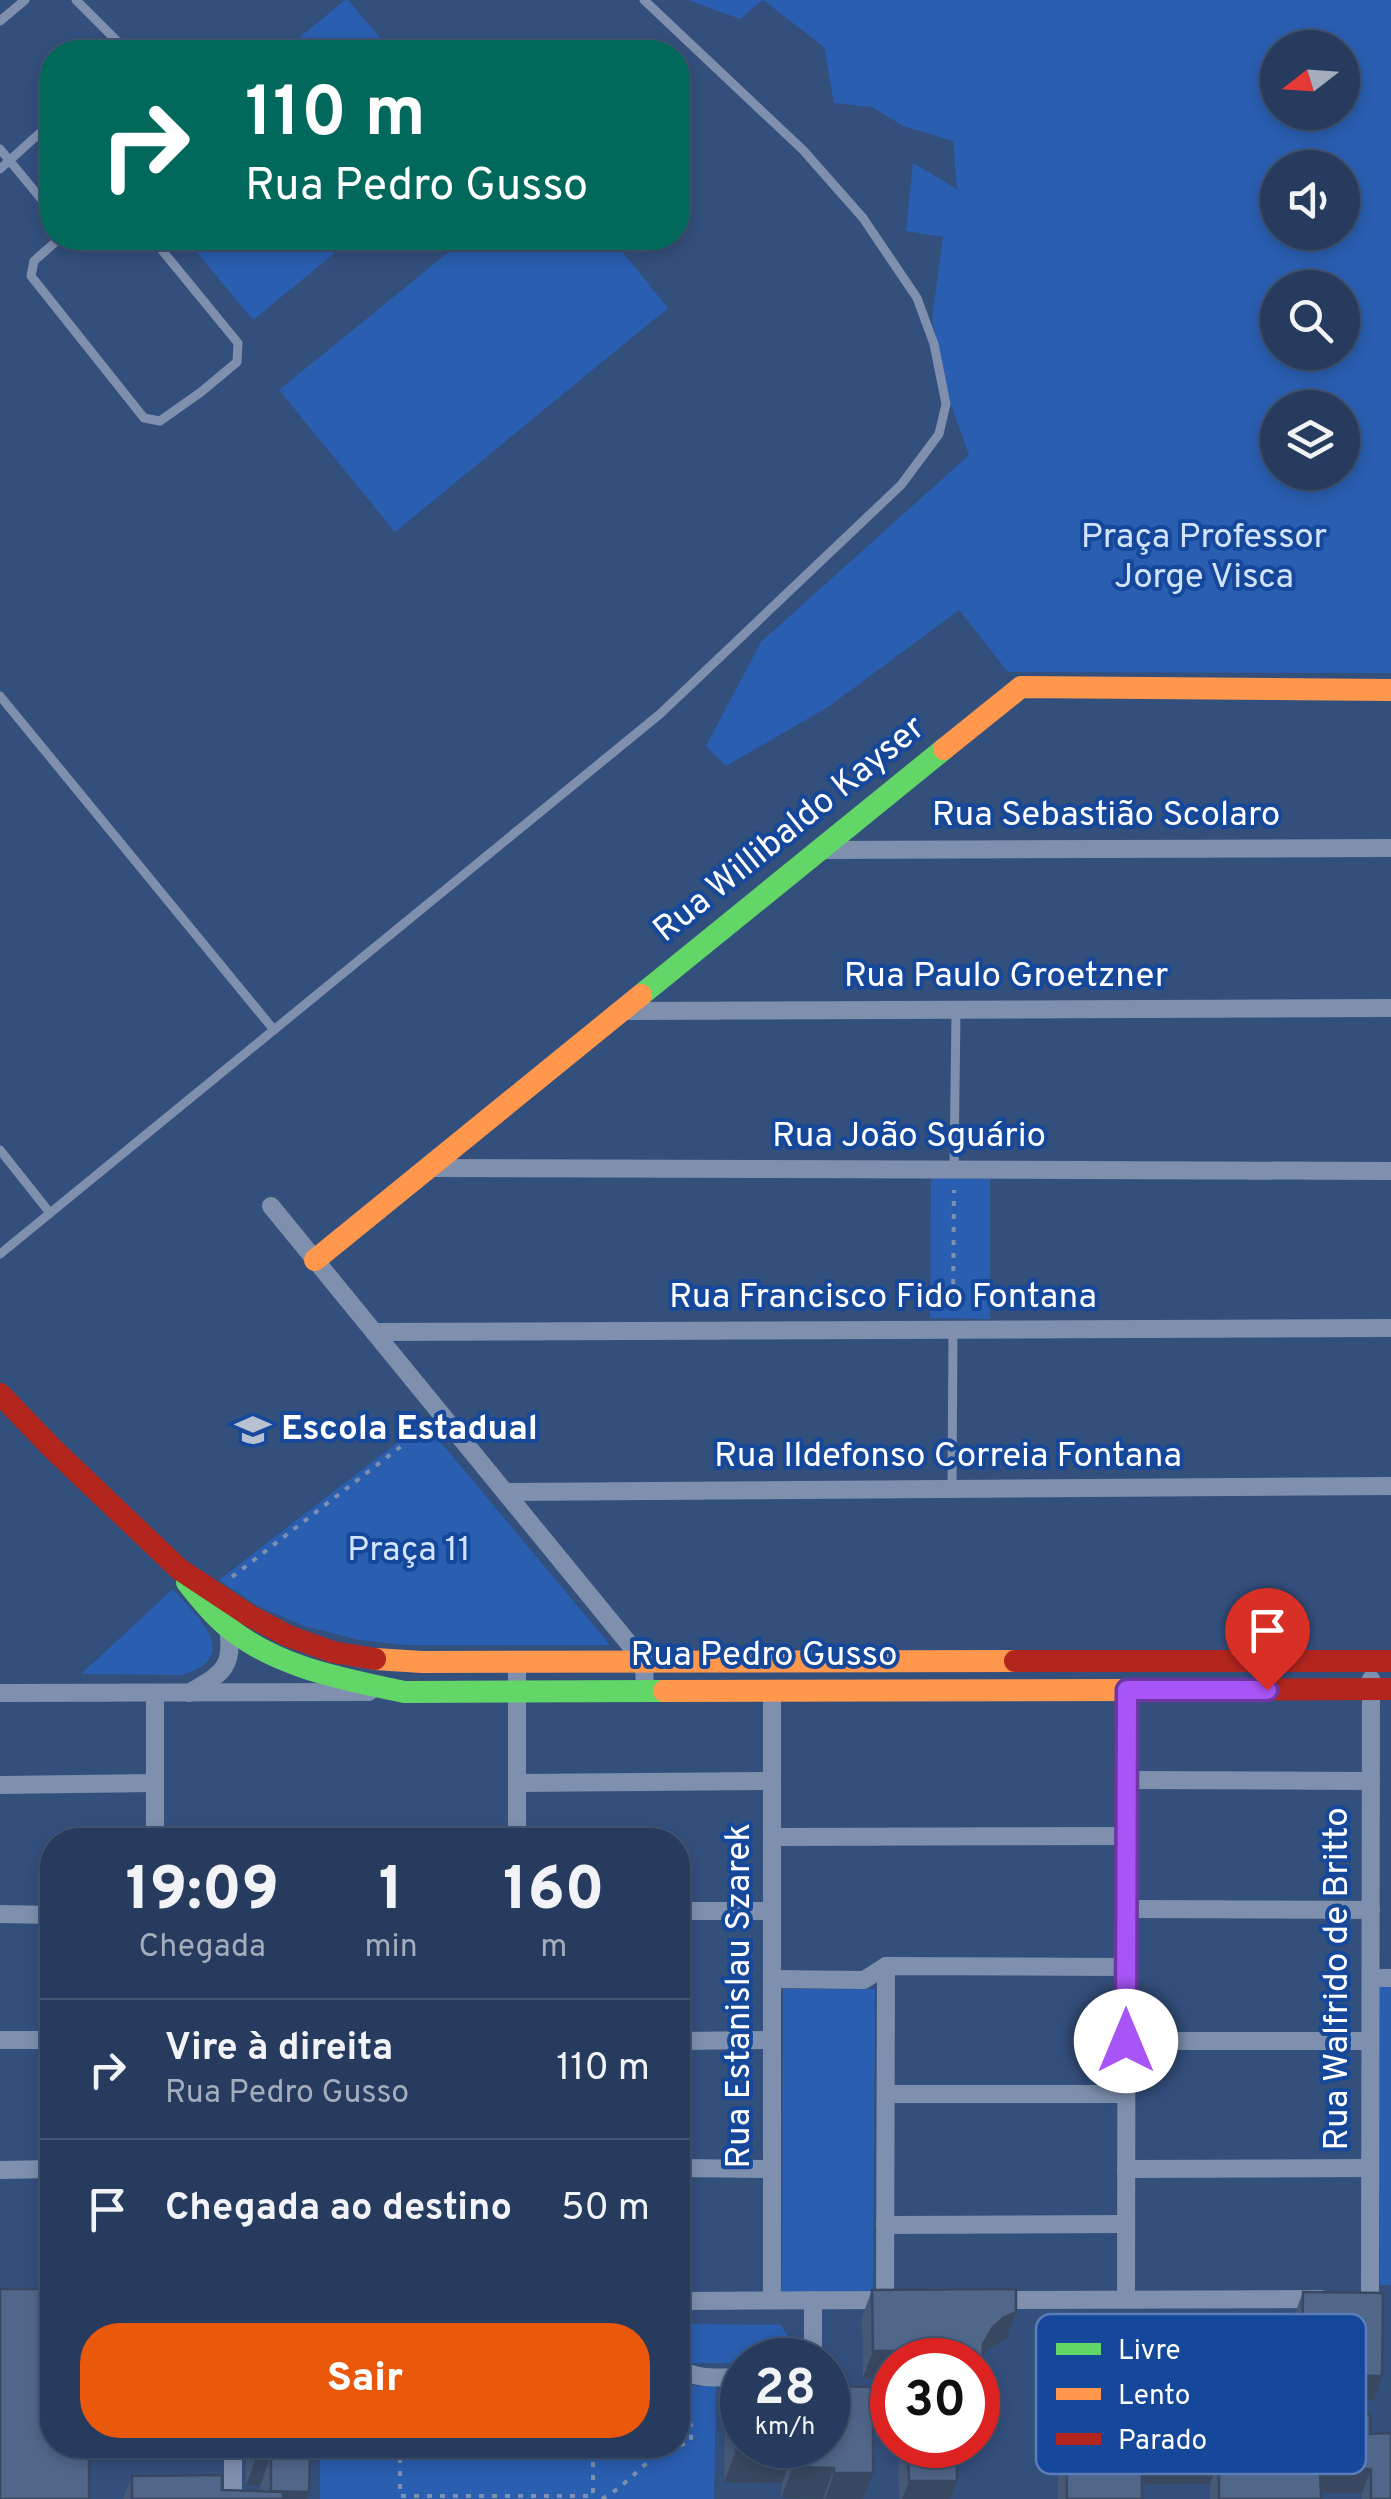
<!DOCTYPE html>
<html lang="pt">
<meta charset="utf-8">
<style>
:root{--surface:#263b5d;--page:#2e4263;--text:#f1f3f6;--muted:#a4adbc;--line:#425572;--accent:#ea580c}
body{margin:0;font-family:Overpass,sans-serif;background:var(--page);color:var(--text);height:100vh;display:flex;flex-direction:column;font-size:38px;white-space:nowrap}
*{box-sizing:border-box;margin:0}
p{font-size:32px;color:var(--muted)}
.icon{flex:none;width:55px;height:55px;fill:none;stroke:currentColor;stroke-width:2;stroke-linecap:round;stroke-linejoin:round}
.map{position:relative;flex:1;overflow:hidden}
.side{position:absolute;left:40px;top:1828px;width:650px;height:630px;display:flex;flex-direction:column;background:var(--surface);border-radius:40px;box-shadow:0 5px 15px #0003,0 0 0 2px var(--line)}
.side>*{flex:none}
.banner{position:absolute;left:40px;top:40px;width:650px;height:210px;border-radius:40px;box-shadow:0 5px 15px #0003,0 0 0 2px var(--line);background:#00695c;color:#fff;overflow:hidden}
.needle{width:65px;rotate:253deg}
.controls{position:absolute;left:1260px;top:30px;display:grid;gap:20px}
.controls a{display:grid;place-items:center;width:100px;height:100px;border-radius:50%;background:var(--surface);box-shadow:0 5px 15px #0003,0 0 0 2px var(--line);font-size:50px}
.speed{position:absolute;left:720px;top:2338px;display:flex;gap:20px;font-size:50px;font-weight:700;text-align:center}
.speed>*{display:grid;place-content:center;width:130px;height:130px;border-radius:50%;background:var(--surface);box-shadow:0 5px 15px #0003,0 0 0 2px var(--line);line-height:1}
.speed small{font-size:25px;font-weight:400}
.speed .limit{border:15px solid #d22;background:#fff;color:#111}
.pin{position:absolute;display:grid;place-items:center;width:85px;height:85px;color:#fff;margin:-102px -42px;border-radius:50% 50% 50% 0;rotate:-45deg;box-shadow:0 0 10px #0007}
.pin .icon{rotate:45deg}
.me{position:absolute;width:110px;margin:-55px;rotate:0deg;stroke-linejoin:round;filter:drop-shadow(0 0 8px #0008)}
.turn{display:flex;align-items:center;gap:35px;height:210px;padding:0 40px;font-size:45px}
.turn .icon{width:130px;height:130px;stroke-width:2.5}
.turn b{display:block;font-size:70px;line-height:85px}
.eta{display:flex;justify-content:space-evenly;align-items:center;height:170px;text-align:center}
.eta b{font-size:60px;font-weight:800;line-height:70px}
.cta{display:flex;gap:20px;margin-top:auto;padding:20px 40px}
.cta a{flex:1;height:115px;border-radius:40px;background:var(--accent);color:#fff;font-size:40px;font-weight:800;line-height:115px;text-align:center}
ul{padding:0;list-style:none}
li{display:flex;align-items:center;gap:30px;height:140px;padding:0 40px;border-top:2px solid var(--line)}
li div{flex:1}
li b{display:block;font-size:38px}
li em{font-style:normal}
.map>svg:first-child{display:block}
.green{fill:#2a5eb0;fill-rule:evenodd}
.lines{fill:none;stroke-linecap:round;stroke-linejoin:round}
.path{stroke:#7e90ae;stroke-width:4;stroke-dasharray:5 8;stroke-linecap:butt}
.lane{stroke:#7e90ae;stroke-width:9}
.street{stroke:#7e90ae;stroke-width:18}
.fast{stroke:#63d668;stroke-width:22}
.slow{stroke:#ff974d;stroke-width:22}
.jam{stroke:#b3261e;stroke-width:22}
.wall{fill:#465977}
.shaded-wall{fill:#394861}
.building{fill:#51678a;stroke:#394861;stroke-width:2.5}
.route-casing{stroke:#6d37a1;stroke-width:25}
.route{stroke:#a855f7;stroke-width:18}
.labels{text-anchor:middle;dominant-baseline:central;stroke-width:8;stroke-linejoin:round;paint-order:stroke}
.park-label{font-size:35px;fill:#d2e3fd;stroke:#15479a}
.street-label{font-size:35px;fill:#fff;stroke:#15479a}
.poi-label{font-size:35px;font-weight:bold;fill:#fff;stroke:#15479a;text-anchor:start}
.key{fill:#15479a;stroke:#5b7eb8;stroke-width:2.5}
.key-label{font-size:28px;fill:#fff}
</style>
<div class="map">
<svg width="1391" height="2499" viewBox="0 0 1391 2499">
<rect width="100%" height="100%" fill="#334f7c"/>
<!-- green -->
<g class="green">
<polygon points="345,0 348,0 392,52 282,52"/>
<path d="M688 0H1391V673L1008 672 959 610 828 707 726 766 706 746 761 642 969 455 951 405 932 318 943 237 906 231 913 163 957 189 953 141 903 126 872 107 834 103 824 47 763 0 740 19ZM1278 48H1342V112H1278ZM1278 168H1342V232H1278ZM1278 288H1342V352H1278ZM1278 408H1342V472H1278Z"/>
<polygon points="185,238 353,238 253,320"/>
<polygon points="466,238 611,238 668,308 395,532 279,390"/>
<polygon points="931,1178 990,1179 990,1319 930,1318"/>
<polygon points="424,1422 610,1645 404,1645 359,1640 304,1626 258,1606 219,1580"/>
<path d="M173 1589C197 1617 244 1656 182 1675L81 1674Z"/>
<polygon points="1377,1986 1391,1986 1391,2285 1380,2285"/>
<polygon points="783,1989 875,1989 873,2292 782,2292"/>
<path d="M678 2324 780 2325C791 2337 793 2348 779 2360H742V2363H690L678 2354Z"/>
<polygon points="678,2386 716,2386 714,2499 320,2499 320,2445 678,2445"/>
</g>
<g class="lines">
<!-- path -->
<g class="path">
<polyline points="953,1310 954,1190"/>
<polyline points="232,1577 426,1427"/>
<polyline points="400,2445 400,2496 593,2496 593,2445"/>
<polyline points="656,2455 691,2441 691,2426 680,2389"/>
<polyline points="602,2499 619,2488 656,2455 658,2445"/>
</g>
<!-- lane -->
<g class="lane">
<polyline points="76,0 119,43 119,52"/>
<polyline points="0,21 25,0"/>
<polyline points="0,149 52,212"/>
<polyline points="0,169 52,122"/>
<polyline points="60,238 34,261 31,276 144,418 160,421 201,392 237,362 238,343 152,238"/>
<polyline points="0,696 274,1030"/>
<polyline points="0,1150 50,1213"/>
<polyline points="954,1170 956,1010"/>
<polyline points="0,1254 660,714 901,485 939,434 946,404 934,344 917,298 863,218 803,150 644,0"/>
<polyline points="952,1489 953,1330"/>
</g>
<!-- street -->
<g class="street">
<polyline points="821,850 1391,848"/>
<polyline points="622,1011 1391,1008"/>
<polyline points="428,1168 1391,1171"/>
<polyline points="271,1206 644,1662 645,1691"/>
<polyline points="374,1332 1391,1328"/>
<polyline points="505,1492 1391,1486"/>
<polyline points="517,1662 517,1840"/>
<polyline points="772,1691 772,2300"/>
<polyline points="0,1693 369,1692"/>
<polyline points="155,1693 155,1840"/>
<path d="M189 1693C222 1673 234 1669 228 1628"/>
<polyline points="1127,1780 1371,1781"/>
<polyline points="517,1783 772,1781"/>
<polyline points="0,1785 155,1783"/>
<polyline points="772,1837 1127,1836"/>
<polyline points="1127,1909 1371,1910"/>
<polyline points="678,1911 772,1911"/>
<polyline points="0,1914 52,1915"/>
<polyline points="1371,1978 1391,1978"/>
<polyline points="772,1979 864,1980 886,1966 1126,1967"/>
<polyline points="0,2040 52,2040"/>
<polyline points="678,2041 772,2040"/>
<polyline points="1126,2041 1370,2041"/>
<polyline points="886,2094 1126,2094"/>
<polyline points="678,2168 772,2169"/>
<polyline points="1126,2169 1370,2168"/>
<polyline points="0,2170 52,2169"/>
<polyline points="885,2225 1126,2224"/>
<polyline points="1370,2298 1371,1679"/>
<polyline points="1126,2299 1127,1690"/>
<polyline points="885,2300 886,1966"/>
<polyline points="992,2300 1321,2299"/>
<polyline points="678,2301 891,2300"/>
<polyline points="809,2360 813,2348 813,2300"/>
<path d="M678 2367C695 2381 721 2377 742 2377"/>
<polyline points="233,2445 233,2499"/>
</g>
<!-- fast -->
<g class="fast">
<polyline points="641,995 944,749"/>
<path d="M187 1582C200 1599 213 1615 229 1628 278 1668 344 1679 404 1692L664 1691"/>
</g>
<!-- slow -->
<g class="slow">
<polyline points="944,749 1021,687 1391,690"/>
<polyline points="315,1260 641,995"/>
<polyline points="375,1659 422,1662 1015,1661"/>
<polyline points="664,1691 1128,1690"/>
</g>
<!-- jam -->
<g class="jam">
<polyline points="0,1394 53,1449 179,1569 250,1616 288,1636 333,1652 375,1659"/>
<polyline points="1015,1661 1391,1661"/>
<polyline points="1128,1690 1391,1689"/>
</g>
</g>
<!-- wall -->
<g class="wall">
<polygon points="872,2290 1016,2312 1006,2339 993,2346 982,2356 981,2397 978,2406 978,2360 892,2360 892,2425 891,2424 891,2378 863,2378 862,2317"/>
<polygon points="1303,2292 1374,2400 1294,2399 1294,2316"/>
<polygon points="736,2386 873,2387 863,2499 781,2498 782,2483 724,2482 725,2417"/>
<polygon points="1141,2390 1218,2396 1268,2414 1370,2434 1391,2499 1362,2499 1362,2493 1321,2493 1321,2499 1210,2499 1210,2484 1142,2485 1142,2499 1058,2499 1058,2461 1066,2437 1133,2437 1133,2413"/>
<polygon points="245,2445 283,2445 282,2456 309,2492 306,2499 123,2499 132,2476 222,2490 260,2491 260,2486 246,2486"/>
<polygon points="898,2445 956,2445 957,2481 950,2499 899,2499"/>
</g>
<!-- shaded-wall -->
<g class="shaded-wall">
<polygon points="1016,2312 1006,2339 993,2346 983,2354 983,2344 993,2327 1003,2318"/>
<polygon points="873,2351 901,2351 898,2360 892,2360 891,2378 863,2378"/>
<polygon points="1302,2375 1382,2376 1374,2400 1294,2399"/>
<polygon points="736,2451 793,2452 782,2483 724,2482"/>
<polygon points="256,2458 270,2458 260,2486 246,2486"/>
<polygon points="1142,2461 1219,2461 1210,2484 1133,2485"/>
<polygon points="793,2467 834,2468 823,2499 781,2498"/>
<polygon points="1320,2469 1371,2469 1362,2493 1312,2493"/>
<polygon points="834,2473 873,2473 863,2499 825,2499"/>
<polygon points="909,2481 957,2481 950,2499 902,2499"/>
<polygon points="271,2491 309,2492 306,2499 268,2499"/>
</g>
<!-- building -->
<g class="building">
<polygon points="0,2289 52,2289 52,2445 89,2445 89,2499 0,2499"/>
<polygon points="1016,2289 1016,2312 1003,2318 993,2327 983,2344 981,2397 978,2397 978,2360 901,2360 901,2351 873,2351 872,2290"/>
<polygon points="1303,2292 1383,2293 1382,2376 1302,2375"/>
<polygon points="736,2386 742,2386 742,2445 828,2445 828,2386 873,2387 873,2473 834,2473 834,2468 793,2467 793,2452 736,2451"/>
<polygon points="1218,2389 1218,2396 1268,2396 1268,2414 1370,2414 1370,2434 1391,2433 1391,2499 1371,2499 1371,2469 1320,2469 1321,2499 1219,2499 1219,2461 1142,2461 1142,2499 1067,2499 1066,2437 1142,2437 1141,2390"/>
<polygon points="256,2445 283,2445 282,2456 271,2455 271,2458 256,2458"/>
<polygon points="908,2445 956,2445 957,2481 909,2481"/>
<polygon points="271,2455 310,2456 309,2492 271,2491"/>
<polygon points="222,2475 222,2490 283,2492 283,2499 132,2499 132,2476"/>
</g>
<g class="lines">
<defs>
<polyline id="route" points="1126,2041 1127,1690 1267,1690"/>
</defs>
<!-- route casing -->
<use href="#route" class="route-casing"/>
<!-- route -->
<use href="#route" class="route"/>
</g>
<!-- icons -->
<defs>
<symbol id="school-bare" viewBox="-9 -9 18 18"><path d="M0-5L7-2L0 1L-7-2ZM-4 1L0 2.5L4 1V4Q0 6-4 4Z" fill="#b8c1d1" stroke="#15479a" stroke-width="2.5" paint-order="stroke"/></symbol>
</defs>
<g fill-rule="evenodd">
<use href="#school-bare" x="228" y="1405" width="50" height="50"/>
</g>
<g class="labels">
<!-- park labels -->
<g class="park-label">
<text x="1204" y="538">Praça Professor<tspan x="1204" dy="40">Jorge Visca</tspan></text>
<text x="409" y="1551">Praça 11</text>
</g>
<!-- street labels -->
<g class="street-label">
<text x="1106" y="816">Rua Sebastião Scolaro</text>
<text transform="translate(790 830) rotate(-39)">Rua Willibaldo Kayser</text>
<text x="1006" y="977">Rua Paulo Groetzner</text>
<text x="909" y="1137">Rua João Sguário</text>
<text x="883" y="1298">Rua Francisco Fido Fontana</text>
<text x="948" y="1457">Rua Ildefonso Correia Fontana</text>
<text x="764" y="1656">Rua Pedro Gusso</text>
<text transform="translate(1338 1979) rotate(-90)">Rua Walfrido de Britto</text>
<text transform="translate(740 1996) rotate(-90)">Rua Estanislau Szarek</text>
</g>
<!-- poi labels -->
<g class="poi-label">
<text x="281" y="1430">Escola Estadual</text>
</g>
</g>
<!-- legend -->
<rect x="1036" y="2314" width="330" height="160" rx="15" class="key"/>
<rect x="1056" y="2343" width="45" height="12" fill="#63d668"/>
<rect x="1056" y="2388" width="45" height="12" fill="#ff974d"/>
<rect x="1056" y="2433" width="45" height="12" fill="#b3261e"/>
<g class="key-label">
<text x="1118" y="2359">Livre</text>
<text x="1118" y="2404">Lento</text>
<text x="1118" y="2449">Parado</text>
</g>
</svg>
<div class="controls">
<a><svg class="needle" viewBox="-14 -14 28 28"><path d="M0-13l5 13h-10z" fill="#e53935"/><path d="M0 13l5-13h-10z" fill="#a4adbc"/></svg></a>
<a><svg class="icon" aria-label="sound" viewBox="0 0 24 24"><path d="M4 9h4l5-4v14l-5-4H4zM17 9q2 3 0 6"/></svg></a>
<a><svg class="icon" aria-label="search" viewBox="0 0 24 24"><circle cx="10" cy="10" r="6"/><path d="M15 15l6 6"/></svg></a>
<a><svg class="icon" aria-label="layers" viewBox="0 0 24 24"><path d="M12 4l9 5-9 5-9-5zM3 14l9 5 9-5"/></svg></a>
</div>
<div class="speed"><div>28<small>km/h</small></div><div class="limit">30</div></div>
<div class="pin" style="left:1267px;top:1690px;background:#d93025"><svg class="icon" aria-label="arrive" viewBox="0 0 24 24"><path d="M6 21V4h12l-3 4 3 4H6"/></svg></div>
<svg class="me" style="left:1126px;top:2041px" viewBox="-20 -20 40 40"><circle r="19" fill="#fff"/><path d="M0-13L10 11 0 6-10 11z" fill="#a855f7"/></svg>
<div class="banner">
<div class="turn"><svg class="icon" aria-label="right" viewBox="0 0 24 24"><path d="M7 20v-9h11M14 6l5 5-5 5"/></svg><div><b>110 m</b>Rua Pedro Gusso</div></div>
</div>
<section class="side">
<div class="eta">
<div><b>19:09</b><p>Chegada</p></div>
<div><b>1</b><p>min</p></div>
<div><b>160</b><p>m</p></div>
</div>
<ul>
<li><svg class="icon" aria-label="right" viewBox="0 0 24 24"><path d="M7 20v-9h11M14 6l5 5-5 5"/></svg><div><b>Vire à direita</b><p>Rua Pedro Gusso</p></div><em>110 m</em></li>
<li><svg class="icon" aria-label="arrive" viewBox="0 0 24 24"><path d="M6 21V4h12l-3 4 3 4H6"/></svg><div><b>Chegada ao destino</b></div><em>50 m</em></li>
</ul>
<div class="cta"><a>Sair</a></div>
</section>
</div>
